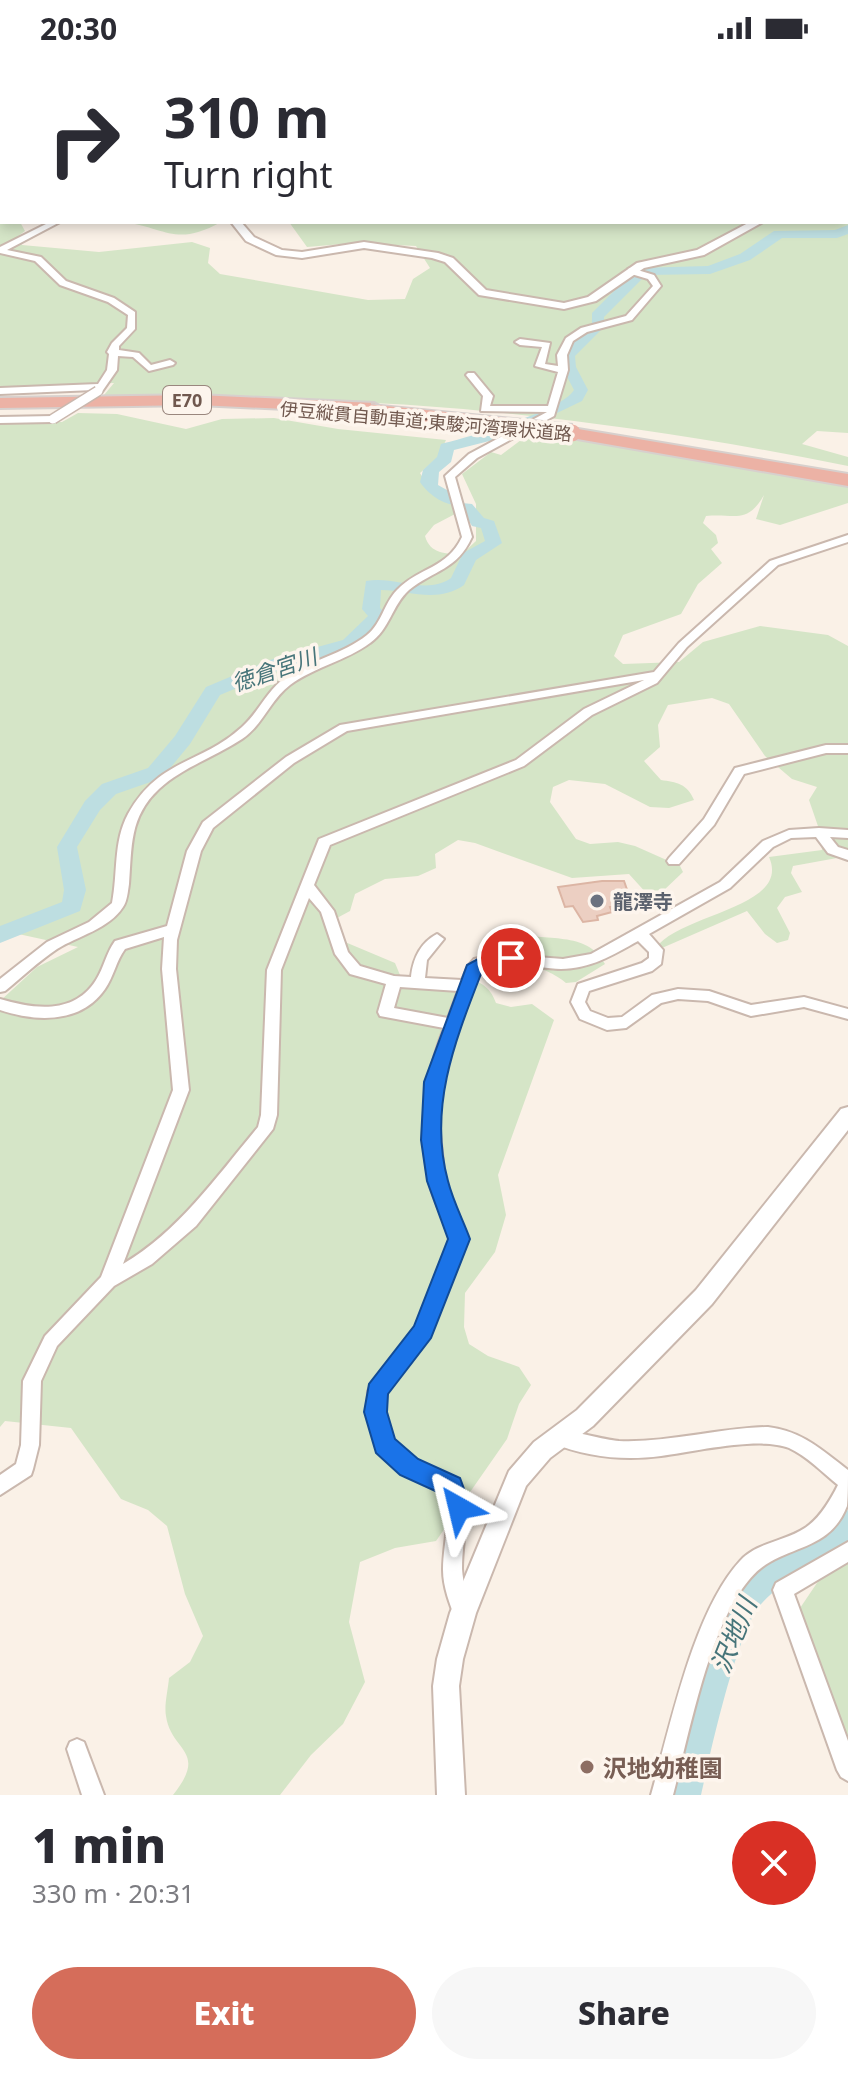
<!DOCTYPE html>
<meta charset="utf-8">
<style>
:root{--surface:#fff;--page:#f7f7f7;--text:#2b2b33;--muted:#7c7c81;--accent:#d56d5a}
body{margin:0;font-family:"Noto Sans","Noto Sans JP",sans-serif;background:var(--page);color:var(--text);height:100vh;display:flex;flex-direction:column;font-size:30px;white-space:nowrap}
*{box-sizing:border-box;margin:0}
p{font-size:26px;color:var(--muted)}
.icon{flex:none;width:44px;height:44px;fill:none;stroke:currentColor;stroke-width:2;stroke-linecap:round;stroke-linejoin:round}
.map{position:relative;height:1739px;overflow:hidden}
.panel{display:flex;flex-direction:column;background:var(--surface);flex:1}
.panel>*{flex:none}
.banner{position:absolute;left:0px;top:0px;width:848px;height:168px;box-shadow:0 4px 12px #0003;background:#fff;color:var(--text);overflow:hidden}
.pin{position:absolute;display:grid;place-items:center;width:68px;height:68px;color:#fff;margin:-34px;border:4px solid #fff;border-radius:50%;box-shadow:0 2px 8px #0007}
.me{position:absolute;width:88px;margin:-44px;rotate:323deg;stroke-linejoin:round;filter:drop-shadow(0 0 6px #0008)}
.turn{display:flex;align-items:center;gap:28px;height:168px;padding:0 32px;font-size:36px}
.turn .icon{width:104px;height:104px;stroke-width:2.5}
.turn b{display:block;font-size:56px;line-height:68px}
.round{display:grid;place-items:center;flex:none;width:84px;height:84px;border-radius:42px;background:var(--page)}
.head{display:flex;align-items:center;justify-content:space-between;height:136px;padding:0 32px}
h1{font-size:48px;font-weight:800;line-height:60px}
.cta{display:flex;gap:16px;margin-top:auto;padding:16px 32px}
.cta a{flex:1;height:92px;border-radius:48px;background:var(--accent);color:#fff;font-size:32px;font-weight:800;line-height:92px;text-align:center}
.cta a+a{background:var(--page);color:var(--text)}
.status{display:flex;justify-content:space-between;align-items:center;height:56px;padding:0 40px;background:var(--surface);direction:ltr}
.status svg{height:22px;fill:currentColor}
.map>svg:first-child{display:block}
.green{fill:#d5e5c7}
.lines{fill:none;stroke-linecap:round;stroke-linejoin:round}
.river{fill:#bddee1;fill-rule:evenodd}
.building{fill:#eccfc2;stroke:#dcb5a4;stroke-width:2}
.minor-casing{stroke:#cab8ae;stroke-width:4}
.tertiary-casing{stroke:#cab8ae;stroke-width:4}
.motorway-casing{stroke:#d7d0cd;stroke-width:4}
.minor{fill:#fff;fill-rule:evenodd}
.tertiary{fill:#fff;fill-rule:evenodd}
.motorway{fill:#ecb2a5;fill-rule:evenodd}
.minor-bridge-casing{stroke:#cab8ae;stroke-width:12;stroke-linecap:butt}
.motorway-bridge-casing{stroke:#d7d0cd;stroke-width:20;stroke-linecap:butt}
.minor-bridge{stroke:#fff;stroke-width:9}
.motorway-bridge{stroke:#ecb2a5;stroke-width:17}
.route{fill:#1a73e8;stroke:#114b97;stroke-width:2}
.worship-dot{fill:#6b7280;stroke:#fdf5ed;stroke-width:3}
.education-dot{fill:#8d6e63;stroke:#fdf5ed;stroke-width:3}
.labels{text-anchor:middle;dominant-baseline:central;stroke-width:7;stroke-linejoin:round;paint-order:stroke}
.shield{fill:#fdf5ed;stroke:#9a877e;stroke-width:2}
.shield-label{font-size:18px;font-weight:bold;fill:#70584e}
.far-street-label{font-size:18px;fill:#70584e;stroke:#fdf5ed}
.worship-label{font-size:20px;font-weight:bold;fill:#5b616d;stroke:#fdf5ed;text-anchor:start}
.water-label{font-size:22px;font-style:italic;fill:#47757a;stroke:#fdf5ed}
.near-education-label{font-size:24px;font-weight:bold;fill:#785e54;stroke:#fdf5ed;text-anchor:start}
.near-water-label{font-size:26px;font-style:italic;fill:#47757a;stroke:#fdf5ed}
</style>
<div class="status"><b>20:30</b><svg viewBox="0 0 49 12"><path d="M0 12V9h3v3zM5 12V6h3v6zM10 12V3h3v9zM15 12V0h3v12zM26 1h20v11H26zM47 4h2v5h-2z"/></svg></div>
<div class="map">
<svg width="848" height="1739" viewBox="0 0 848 1739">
<rect width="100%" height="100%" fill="#faf1e7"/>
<!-- green -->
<g class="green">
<path d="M735 0H848V377L817 375 802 388 848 401V410C730 386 612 368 493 356 364 343 234 342 104 339L114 327 0 331V116L2 166H20L25 175 17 181 22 189 99 196 192 186 210 192 208 207 220 218 368 244 405 243 413 223 430 212 416 190 354 187 307 191 289 166H846V2H733Z"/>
<path d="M123 166H221C176 191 167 172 123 166Z"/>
<path d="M78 357 117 358 186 373 222 363 274 362 338 373 446 384 438 401 420 417 432 438 457 450 455 458 434 469 425 480C430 498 446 498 462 498L476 485V448L462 418 491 396 501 399 529 378 581 385 586 382 848 428V447L780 469 756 463 764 439C747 469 735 457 706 460L703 467 716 479 718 487 711 493 722 507 698 528 681 558 623 579 614 600 623 608 679 606 703 586 760 570 828 579 848 590V800L793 810 791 817 802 836 785 841 777 852 790 877 788 884 777 887 765 878 747 855 662 892 659 888C688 857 791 850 769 801L822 794 820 776 809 744 817 731 792 723 765 700 729 648 712 642 668 649 658 669 660 691 644 705 661 724C676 726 688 728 694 744L669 752 650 751 605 728 569 724 553 731 550 746 576 783 590 788 618 786 635 790 680 810 683 816 662 836 648 839 629 818 572 822 475 787 458 784 435 798 436 812 418 820 385 823 355 838 350 855 337 862 331 872 345 886 395 907 400 919 418 922 430 929C457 923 485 916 496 947L511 951 532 948 554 964 498 1119 506 1159 495 1196 465 1237 464 1271 469 1288 488 1300 519 1311 531 1329 519 1348 507 1383 436 1485 395 1492 360 1506 349 1566 365 1626 343 1668 311 1699 280 1739H173C209 1694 171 1696 166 1660 164 1649 168 1634 169 1622L190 1606 203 1580 185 1538 167 1470 148 1454 121 1443 71 1372 5 1365 0 1371V945L37 911 78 891 0 874V367L62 366Z"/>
<path d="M513 877C545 886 587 874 605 908L576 926 566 927C552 915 522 902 506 915L491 913V890L499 881Z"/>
<polygon points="848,1481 848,1707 794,1561"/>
</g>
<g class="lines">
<!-- river -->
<g class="river">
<path d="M848 169V178L837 182H782L750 204 710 218 646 219 604 261V271L575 300 576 311 588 334 582 345 509 380 454 394 451 406 439 416 438 429 461 442 462 447 472 448 484 462 494 465 502 487 476 504 464 529C437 548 409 534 381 534L380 552 388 560 355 592 313 607 282 613 220 639 190 688 162 722 116 738 100 754 77 791 86 834 80 855 0 887V870L62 846 64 834 57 791 85 745 102 728 148 712 175 680 206 631 270 604 343 584 368 560 362 553 366 525C394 519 426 540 451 522L463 497 485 485 481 472 472 470 459 449C444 450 428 438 420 426L423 414 437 401 441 388C469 381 562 355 574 334L562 311 561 299 592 267V257L637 212 708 210 740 198 774 175 835 174Z"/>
<path d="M848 1454V1488C821 1509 786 1521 762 1547 737 1573 710 1699 701 1739H667L684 1672 728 1540 751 1514Z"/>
</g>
</g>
<!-- building -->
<polygon class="building" points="602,825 624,825 632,848 610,851 612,856 597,860 598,864 583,866 573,850 565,851 558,831"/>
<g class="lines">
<defs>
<g id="minor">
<rect x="0" y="28" width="2" height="4"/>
<polygon points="0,87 2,87 0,92"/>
<polygon points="50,166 60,166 7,194 41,201 66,225 114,242 135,256 135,273 119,290 119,294 139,297 151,309 170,304 175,307 173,309 149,315 133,301 118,300 117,314 101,337 95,337 94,334 0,338 0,332 98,328 107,314 109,298 107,296 112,287 127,272 128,259 108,246 60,229 35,205 0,197 0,191"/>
<path d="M631 212 654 219 661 230 632 264 587 276 573 285 567 299 568 314 554 360 477 402 455 421 472 481C457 514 434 514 409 534 392 549 390 573 370 587 346 605 314 611 290 629 270 644 263 669 242 683 215 701 183 711 159 733 129 761 132 791 129 828 128 835 127 846 123 851 109 873 78 880 57 893 39 905 22 921 5 935L0 936V923L47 886 89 866 112 847C118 817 113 786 128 758 159 702 202 708 242 671 259 656 267 634 286 621 311 604 343 598 367 579 382 567 384 547 397 534 419 511 447 513 462 481L445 420 469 398 547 356 481 355 483 340 466 319 468 317H474L493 340 490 350H548L558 316 535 310 542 291 520 289 515 286 520 283 550 287 545 308 558 310 557 299 566 282 581 272 626 260 653 230 648 223 628 217V213Z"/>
<polygon points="0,361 53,360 58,363 53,366 0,367"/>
<path d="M848 479V486L778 509 687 591 657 627 592 659 524 710 330 789 314 829 334 855 348 896 360 910 394 920 411 921C413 903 420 887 437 878L444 883 427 904 425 922 462 924 468 910 474 903 479 902 500 898 563 903 591 898 720 826 763 785 789 774 819 772 848 774V782L830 781 838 791 848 794V804L828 797 816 781 791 782 773 791 730 832 649 878 663 894 661 908 652 915 589 935 585 946 590 955 608 962 622 961 652 939 678 933 709 935 751 949 804 941 848 953V963L804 951 751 960 708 945 678 943 661 947 626 972 607 974 580 963 571 946 578 928 642 907 649 902V896L638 885C613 899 590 913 561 913 541 913 493 900 479 916L448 1002 438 1059 445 1125 467 1183 429 1280 386 1337 385 1356 393 1384 416 1405 458 1424C472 1457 462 1479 462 1513 463 1528 468 1543 473 1557L470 1564 463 1567 456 1564C450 1549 443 1531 443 1514 443 1487 452 1463 444 1436L402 1417 378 1395 367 1356 368 1335 371 1329 416 1271 451 1183C444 1164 433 1144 429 1125 417 1073 425 1021 444 972L380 960 378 956 386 928 350 918 335 898 321 856 309 842 281 914 277 1059 273 1073 196 1170 152 1208 114 1230 57 1290 41 1325 39 1389 33 1413 31 1419 0 1439V1419L16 1408 21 1389 23 1325 45 1280 101 1221 173 1034 162 913 164 881 125 893C116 905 114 920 105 933 81 968 36 966 0 954V943C34 953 74 959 96 924 104 912 106 897 115 885L167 870 187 795 203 766 286 701 340 669 654 616 679 587 770 505ZM644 624 584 653 516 704 319 783 267 914 261 1059 258 1071C217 1120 179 1175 123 1208L189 1034 176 913 177 884 201 795 213 772 294 707 347 675ZM400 931 458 935 448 962 394 952Z"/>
<polygon points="826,689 848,689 848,697 826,697 744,718 714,769 679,808 669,808 667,805 669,802 704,763 735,712"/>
<path d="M768 1371C802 1375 822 1394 848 1414 848 1425 848 1440 847 1450 832 1489 800 1489 770 1506 757 1513 748 1524 740 1536 706 1587 689 1678 673 1739H651C670 1672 693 1556 740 1505 757 1486 784 1486 805 1472 820 1462 830 1445 838 1429 823 1417 807 1400 789 1392 760 1380 693 1396 661 1400 623 1405 587 1401 552 1387L549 1381 552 1375C561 1371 603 1384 619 1385 669 1387 718 1372 768 1371Z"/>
<polygon points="848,1486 848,1506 794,1538 848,1685 848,1725 841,1721 837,1714 773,1534 776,1527"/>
<polygon points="77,1683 84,1686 104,1739 82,1739 67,1693 70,1686"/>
</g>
<g id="tertiary">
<polygon points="846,149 848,149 846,156"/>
<rect x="0" y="151" width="2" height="7"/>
<polygon points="231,166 241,166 254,181 282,194 302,196 364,186 438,197 453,202 486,234 564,247 588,241 637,207 697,194 750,166 763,166 704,199 644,212 596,245 564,253 479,239 445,206 432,202 364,192 302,202 276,199 246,185"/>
<polygon points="848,1051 848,1074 712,1248 593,1370 550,1402 526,1430 476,1557 463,1603 459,1630 465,1739 437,1739 433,1630 437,1603 450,1557 509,1415 534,1386 577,1354 696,1234 841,1053"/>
</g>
<g id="motorway">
<polygon points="198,339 374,347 383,352 374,357 198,349 0,352 0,342"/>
<polygon points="572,372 848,418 848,430 566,381 563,377"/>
</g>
</defs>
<!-- minor casing -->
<use href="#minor" class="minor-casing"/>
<!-- tertiary casing -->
<use href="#tertiary" class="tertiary-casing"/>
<!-- motorway casing -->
<use href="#motorway" class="motorway-casing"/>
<!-- minor -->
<use href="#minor" class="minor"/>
<!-- tertiary -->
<use href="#tertiary" class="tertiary"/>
<!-- motorway -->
<use href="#motorway" class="motorway"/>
<defs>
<polyline id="minor-bridge" points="53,363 98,335"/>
<polyline id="motorway-bridge" points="370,357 572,377"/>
</defs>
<!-- minor-bridge casing -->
<use href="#minor-bridge" class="minor-bridge-casing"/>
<!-- motorway-bridge casing -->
<use href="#motorway-bridge" class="motorway-bridge-casing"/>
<!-- minor-bridge -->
<use href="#minor-bridge" class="minor-bridge"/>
<!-- motorway-bridge -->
<use href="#motorway-bridge" class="motorway-bridge"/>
</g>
<!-- route -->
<path class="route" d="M511 896 518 898V907L491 911 481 918C455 985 428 1052 448 1125 453 1145 463 1164 470 1183L431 1282 388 1338 387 1356 395 1383 418 1403 460 1422 471 1452 468 1460 459 1464 450 1460 442 1438 400 1419 376 1397 364 1356 369 1328 414 1270 448 1183 427 1125 421 1084 424 1026 467 909 487 898Z"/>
<!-- markers -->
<circle class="worship-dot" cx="597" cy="845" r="8"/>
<circle class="education-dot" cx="587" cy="1711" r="8"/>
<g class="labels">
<!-- shield labels -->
<rect class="shield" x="163" y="330" width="48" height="28" rx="6"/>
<g class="shield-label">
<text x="187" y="344">E70</text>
</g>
<!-- far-street labels -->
<g class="far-street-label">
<text transform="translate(426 365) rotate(5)">伊豆縦貫自動車道;東駿河湾環状道路</text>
</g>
<!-- worship labels -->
<g class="worship-label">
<text x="613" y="845">龍澤寺</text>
</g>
<!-- water labels -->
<g class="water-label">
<text transform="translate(274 613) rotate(-19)">徳倉宮川</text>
</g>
<!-- near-education labels -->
<g class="near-education-label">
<text x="603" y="1711">沢地幼稚園</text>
</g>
<!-- near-water labels -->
<g class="near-water-label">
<text transform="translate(733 1579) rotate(-68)">沢地川</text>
</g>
</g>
</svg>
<div class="pin" style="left:511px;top:902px;background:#d93025"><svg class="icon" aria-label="arrive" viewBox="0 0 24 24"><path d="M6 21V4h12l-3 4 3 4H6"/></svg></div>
<svg class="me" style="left:459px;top:1452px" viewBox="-20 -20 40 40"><path d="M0-17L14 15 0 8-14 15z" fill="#1a73e8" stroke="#fff" stroke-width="4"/></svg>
<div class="banner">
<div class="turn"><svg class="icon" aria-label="right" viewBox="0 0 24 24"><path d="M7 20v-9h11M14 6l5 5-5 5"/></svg><div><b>310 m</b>Turn right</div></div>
</div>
</div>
<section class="panel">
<div class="head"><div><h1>1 min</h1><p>330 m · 20:31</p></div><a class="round" style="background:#d93025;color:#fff"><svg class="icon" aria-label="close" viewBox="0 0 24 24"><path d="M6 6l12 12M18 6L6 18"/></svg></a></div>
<div class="cta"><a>Exit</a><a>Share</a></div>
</section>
